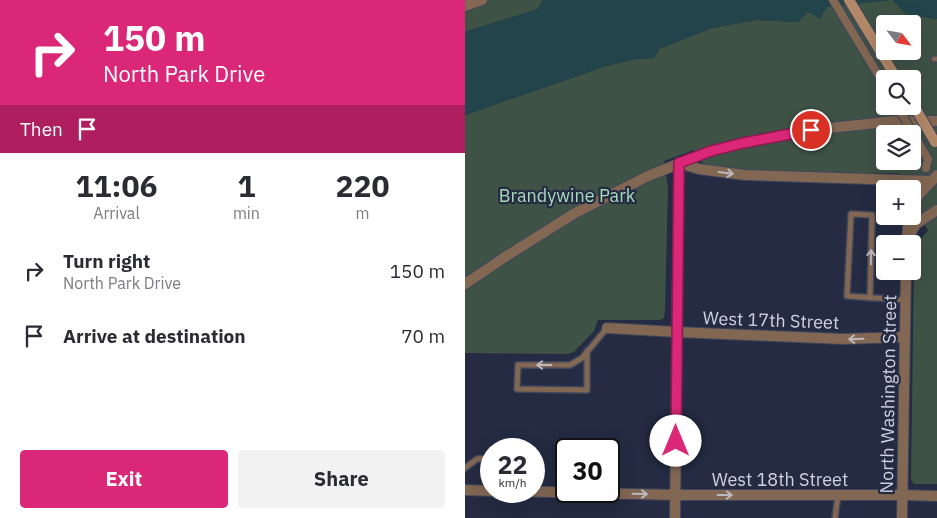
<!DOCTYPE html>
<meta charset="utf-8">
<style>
:root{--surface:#fff;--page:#f2f2f3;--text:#2b2b33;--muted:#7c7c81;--accent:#db2777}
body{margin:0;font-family:"IBM Plex Sans",sans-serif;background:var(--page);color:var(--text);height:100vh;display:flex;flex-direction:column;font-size:19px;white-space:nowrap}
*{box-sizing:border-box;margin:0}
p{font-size:16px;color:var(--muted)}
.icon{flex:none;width:28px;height:28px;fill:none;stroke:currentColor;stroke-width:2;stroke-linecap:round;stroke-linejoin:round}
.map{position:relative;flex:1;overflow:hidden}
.drawer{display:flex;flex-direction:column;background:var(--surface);width:465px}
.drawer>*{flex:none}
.guide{background:#db2777;color:#fff;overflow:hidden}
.needle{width:32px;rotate:121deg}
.buttons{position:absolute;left:411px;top:15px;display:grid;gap:10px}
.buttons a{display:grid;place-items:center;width:45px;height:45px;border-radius:5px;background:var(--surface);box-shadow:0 5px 20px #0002;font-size:25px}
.speed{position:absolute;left:15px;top:438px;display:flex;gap:10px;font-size:25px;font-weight:700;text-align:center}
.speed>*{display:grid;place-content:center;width:65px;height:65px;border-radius:50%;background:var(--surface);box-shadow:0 5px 20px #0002;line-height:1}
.speed small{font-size:12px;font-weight:400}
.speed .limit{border:2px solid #111;border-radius:8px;background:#fff;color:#111}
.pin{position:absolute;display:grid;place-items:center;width:42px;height:42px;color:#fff;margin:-21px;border:2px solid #fff;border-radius:50%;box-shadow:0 1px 5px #0007}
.me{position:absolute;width:55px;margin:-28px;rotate:0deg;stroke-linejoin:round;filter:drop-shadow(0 0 4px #0008)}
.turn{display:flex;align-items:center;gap:18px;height:105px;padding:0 20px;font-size:22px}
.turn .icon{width:65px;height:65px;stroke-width:2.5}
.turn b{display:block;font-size:35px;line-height:42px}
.then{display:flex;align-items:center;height:48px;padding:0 20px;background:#0003;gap:10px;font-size:19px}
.eta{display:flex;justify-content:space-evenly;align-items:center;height:85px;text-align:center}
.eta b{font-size:30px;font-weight:700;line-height:35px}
.primary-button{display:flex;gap:10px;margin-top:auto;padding:10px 20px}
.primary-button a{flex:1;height:58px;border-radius:5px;background:var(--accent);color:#fff;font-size:20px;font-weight:700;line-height:58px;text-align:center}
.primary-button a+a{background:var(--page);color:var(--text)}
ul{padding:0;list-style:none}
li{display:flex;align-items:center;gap:15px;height:65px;padding:0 20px}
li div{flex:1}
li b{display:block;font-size:19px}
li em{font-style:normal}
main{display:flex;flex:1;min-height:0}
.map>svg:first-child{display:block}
.green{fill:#3f5246;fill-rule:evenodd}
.water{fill:#22444a}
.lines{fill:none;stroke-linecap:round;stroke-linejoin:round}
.service-casing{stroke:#3f465c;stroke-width:8}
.pedestrian-casing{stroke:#3f465c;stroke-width:10}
.minor-casing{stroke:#3f465c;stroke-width:12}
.tertiary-casing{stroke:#3f465c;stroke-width:12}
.secondary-casing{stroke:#3f465c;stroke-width:12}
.service{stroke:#826753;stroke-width:5}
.pedestrian{stroke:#826753;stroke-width:8}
.minor{stroke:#826753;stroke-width:10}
.tertiary{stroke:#826753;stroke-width:10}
.secondary{stroke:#b28868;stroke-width:10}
.pedestrian-bridge-casing{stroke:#3f465c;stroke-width:10;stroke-linecap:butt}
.secondary-bridge-casing{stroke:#3f465c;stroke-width:12;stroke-linecap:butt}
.pedestrian-bridge{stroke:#826753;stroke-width:8}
.secondary-bridge{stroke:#b28868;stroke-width:10}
.oneway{stroke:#bbb8be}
.route-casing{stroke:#8e194d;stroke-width:12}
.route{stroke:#db2777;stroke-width:9}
.labels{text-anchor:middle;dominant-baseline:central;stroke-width:4.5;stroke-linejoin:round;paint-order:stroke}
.park-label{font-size:18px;fill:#a8dcba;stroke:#242b42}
.street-label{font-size:18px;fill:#ced3e2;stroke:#242b42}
</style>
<main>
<section class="drawer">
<div class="guide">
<div class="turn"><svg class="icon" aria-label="right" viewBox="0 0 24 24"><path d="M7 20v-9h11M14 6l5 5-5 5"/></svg><div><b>150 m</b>North Park Drive</div></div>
<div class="then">Then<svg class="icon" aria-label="arrive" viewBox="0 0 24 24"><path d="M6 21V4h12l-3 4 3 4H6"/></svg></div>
</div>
<div class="eta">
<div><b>11:06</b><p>Arrival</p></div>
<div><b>1</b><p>min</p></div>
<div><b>220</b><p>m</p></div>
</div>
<ul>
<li><svg class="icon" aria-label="right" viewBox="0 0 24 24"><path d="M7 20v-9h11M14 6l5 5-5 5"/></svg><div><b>Turn right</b><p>North Park Drive</p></div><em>150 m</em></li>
<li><svg class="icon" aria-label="arrive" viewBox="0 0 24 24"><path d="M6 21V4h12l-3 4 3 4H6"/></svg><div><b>Arrive at destination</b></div><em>70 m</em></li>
</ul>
<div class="primary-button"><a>Exit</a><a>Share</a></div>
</section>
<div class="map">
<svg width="472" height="518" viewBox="0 0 472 518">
<rect width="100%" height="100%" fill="#242b42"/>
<!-- green -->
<g class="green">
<polygon points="0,0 78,0 73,9 0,32"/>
<path d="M425 0H428L441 14 472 19V484H449L446 480 449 257C451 245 455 239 463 231L448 201V189H442L434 173C369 173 304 174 239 165L229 150 199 161 203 187 200 311 199 318 195 320H133L129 331 109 352 102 354 0 353V115L141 66 170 59 189 58 194 49 247 28 291 20 333 22 343 11 362 7ZM420 24H448V51H420ZM420 79H448V106H420ZM420 134H448V161H420Z"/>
</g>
<!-- water -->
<g class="water">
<polygon points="78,0 425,0 362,7 355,19 343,12 333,22 291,20 247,28 194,49 189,58 170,59 141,66 0,115 0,32 73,9"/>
<polygon points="428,0 472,0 472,19 441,14"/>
</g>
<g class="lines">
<defs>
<g id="service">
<polyline points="469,59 472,59"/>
<polyline points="405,298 407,215 386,214 382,296 440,300"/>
<polyline points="122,351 122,390 52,389 53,365 105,365 117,358 142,328"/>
<polyline points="0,468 12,459 26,458"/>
<polyline points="370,518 373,495"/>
</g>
<g id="pedestrian">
<polyline points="368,0 420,86"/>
<polyline points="461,168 463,159"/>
</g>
<g id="minor">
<polyline points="0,6 17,0"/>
<polyline points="214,163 234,169 280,175 467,181"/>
<polyline points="0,284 40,257 110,213 183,176 246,151 278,143 346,130 430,121 472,121"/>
<polyline points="142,328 212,332 378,339 440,337"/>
<polyline points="0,490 26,491"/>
<polyline points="39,491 211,495 437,495"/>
<polyline points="210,518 214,163"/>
</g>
<g id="tertiary">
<polyline points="448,207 453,196 472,175"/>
<polyline points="442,238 444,216"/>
<polyline points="442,239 451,224 472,210"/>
<polyline points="437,495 472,496"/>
<polyline points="437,518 441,271"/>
</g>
<polyline id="secondary" points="384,0 432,79"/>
</defs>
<!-- service casing -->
<use href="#service" class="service-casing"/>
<!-- pedestrian casing -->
<use href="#pedestrian" class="pedestrian-casing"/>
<!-- minor casing -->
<use href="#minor" class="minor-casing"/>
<!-- tertiary casing -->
<use href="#tertiary" class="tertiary-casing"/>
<!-- secondary casing -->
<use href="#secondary" class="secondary-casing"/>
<!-- service -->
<use href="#service" class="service"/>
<!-- pedestrian -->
<use href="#pedestrian" class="pedestrian"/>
<!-- minor -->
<use href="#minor" class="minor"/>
<!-- tertiary -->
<use href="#tertiary" class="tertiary"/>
<!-- secondary -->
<use href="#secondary" class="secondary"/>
<defs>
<polyline id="pedestrian-bridge" points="432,106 463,159"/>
<polyline id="secondary-bridge" points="448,104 470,142"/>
</defs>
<!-- pedestrian-bridge casing -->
<use href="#pedestrian-bridge" class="pedestrian-bridge-casing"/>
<!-- secondary-bridge casing -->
<use href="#secondary-bridge" class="secondary-bridge-casing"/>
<!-- pedestrian-bridge -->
<use href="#pedestrian-bridge" class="pedestrian-bridge"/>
<!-- secondary-bridge -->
<use href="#secondary-bridge" class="secondary-bridge"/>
</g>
<!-- one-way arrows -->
<defs><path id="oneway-shaft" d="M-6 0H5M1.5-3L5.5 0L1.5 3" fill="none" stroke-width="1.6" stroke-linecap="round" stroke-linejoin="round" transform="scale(1.25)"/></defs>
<g class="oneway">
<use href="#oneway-shaft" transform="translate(261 173) rotate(7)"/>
<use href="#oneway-shaft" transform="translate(406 257) rotate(-89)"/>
<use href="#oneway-shaft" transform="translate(391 339) rotate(178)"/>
<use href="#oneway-shaft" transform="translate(79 365) rotate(-180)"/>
<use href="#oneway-shaft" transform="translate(175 494) rotate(1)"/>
<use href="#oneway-shaft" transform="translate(260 495)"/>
</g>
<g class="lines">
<defs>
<polyline id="route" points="211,441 214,163 246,151 278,143 346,130"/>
</defs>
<!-- route casing -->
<use href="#route" class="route-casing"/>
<!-- route -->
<use href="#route" class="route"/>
</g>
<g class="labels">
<!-- park labels -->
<g class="park-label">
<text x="102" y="195">Brandywine Park</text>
</g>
<!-- street labels -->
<g class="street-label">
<text transform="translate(306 320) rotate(2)">West 17th Street</text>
<text transform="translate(423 394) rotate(-89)">North Washington Street</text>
<text x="315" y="479">West 18th Street</text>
</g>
</g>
</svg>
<div class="buttons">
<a><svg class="needle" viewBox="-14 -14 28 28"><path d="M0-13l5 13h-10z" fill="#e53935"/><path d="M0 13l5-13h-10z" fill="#7c7c81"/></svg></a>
<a><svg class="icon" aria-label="search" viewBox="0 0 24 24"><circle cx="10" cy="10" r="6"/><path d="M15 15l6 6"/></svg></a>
<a><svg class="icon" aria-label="layers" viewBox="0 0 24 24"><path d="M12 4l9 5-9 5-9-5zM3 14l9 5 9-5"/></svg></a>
<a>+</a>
<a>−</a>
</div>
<div class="speed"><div>22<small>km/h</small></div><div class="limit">30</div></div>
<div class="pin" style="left:346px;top:130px;background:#d93025"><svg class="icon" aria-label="arrive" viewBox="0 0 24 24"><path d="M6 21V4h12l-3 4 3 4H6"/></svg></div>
<svg class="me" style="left:211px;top:441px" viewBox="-20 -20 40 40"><circle r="19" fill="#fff"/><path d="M0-13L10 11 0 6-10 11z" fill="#db2777"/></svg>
</div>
</main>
